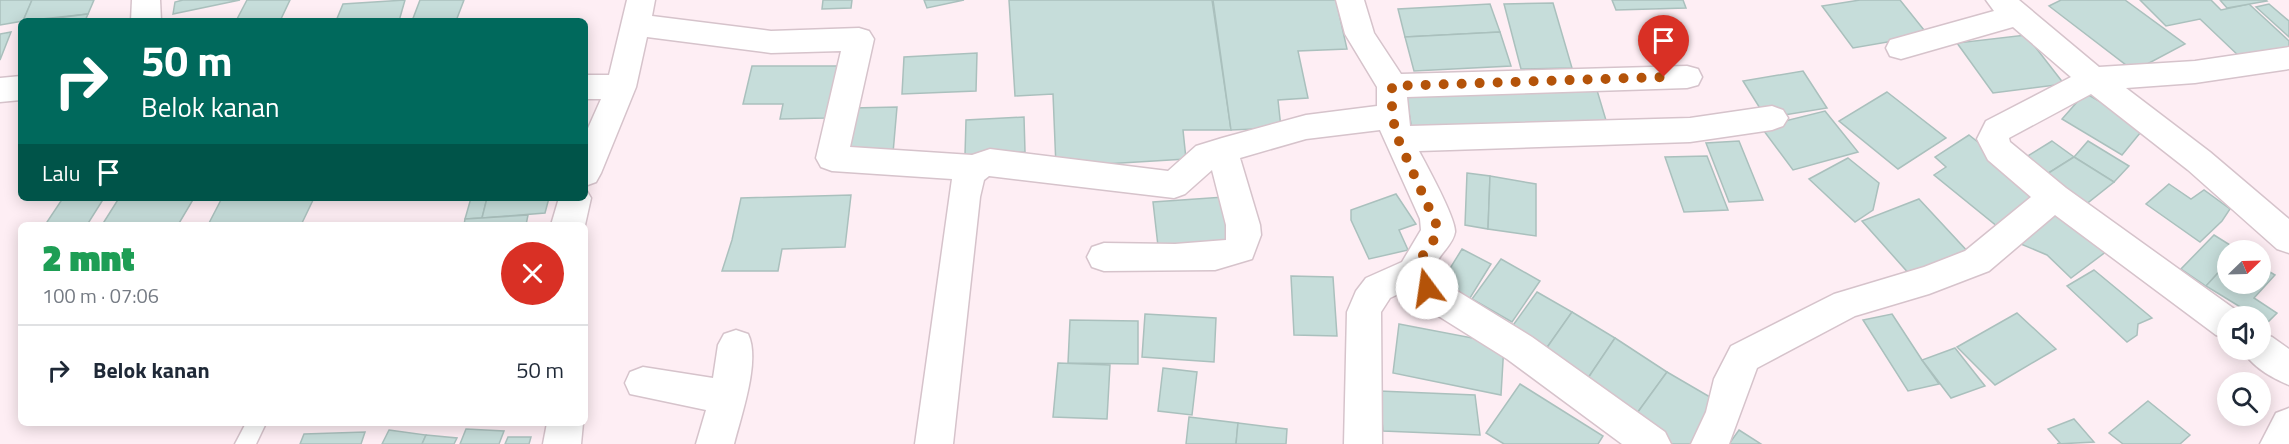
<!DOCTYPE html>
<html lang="id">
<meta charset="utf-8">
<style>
:root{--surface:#fff;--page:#f6f6f7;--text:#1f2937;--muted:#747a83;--line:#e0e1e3}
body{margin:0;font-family:"Titillium Web",sans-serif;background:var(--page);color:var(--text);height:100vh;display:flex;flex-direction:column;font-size:22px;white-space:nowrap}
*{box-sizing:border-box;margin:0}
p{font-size:20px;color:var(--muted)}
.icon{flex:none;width:33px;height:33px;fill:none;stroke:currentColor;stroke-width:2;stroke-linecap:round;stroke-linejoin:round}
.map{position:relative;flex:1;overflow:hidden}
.panel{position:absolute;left:18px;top:222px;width:570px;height:204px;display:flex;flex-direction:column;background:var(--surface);border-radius:9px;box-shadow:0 3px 15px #0003}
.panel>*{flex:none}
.top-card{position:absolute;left:18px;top:18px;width:570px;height:183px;border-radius:9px;box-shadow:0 3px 15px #0003;background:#00695c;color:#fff;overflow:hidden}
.needle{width:39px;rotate:67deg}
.tools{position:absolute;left:2217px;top:240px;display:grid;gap:12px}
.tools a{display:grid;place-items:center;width:54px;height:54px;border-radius:50%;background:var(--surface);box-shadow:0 3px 15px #0003;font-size:30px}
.pin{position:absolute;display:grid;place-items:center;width:51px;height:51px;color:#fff;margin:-62px -26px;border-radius:50% 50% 50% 0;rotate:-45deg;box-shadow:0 0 6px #0007}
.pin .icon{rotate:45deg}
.me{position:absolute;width:66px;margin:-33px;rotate:346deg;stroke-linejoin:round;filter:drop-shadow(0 0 4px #0008)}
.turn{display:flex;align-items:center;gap:21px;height:126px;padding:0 24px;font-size:27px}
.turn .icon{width:78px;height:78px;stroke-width:2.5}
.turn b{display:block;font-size:42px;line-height:51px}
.then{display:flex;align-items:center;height:57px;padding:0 24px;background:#0003;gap:12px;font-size:22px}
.round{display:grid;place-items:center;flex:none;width:63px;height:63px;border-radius:32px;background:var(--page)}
.headline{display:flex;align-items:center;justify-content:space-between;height:102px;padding:0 24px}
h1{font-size:36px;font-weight:800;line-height:45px;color:#1e9e55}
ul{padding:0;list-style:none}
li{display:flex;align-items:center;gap:18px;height:90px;padding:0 24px;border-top:2px solid var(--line)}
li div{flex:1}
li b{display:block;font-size:22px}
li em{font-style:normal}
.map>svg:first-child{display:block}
.building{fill:#c6ddda;stroke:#aac0bd;stroke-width:1.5}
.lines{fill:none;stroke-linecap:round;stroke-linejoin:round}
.lane-casing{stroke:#d6c3cb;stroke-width:3}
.street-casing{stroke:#d6c3cb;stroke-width:3}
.lane{fill:#fff;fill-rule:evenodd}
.street{fill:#fff;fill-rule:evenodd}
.route{stroke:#b45309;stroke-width:10;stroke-dasharray:0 18}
</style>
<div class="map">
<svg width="2289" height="444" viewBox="0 0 2289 444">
<rect width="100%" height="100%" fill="#feeef4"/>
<!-- building -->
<g class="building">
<polygon points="0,0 32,0 23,21 0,25"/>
<polygon points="32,0 94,0 88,14 23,21"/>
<polygon points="183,0 240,0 173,14 175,2"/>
<polygon points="247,0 290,0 280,21 236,21"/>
<polygon points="405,0 399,21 336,21 343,4"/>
<polygon points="420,0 464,0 456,21 412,21"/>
<polygon points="823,0 852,0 851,8 822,9"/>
<polygon points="924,0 964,0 927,8"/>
<polygon points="1009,0 1212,0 1231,130 1183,130 1186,159 1056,167 1053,94 1015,96"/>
<polygon points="1213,0 1336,0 1347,49 1298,51 1308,98 1278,100 1281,128 1231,130"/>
<polygon points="1612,0 1683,0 1686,8 1616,10"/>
<polygon points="1860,0 1900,0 1928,35 1853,48 1822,6"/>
<polygon points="2061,0 2125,0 2185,44 2134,71 2049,6"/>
<polygon points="2140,0 2211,0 2221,10 2249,4 2289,41 2289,47 2241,58 2200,19 2166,26"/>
<polygon points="2220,0 2266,0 2267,1 2227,8"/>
<polygon points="1553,3 1572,68 1521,69 1504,4"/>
<polygon points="1490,4 1500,32 1405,37 1398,9"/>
<polygon points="2269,4 2289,21 2289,37 2256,7"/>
<polygon points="88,14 85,21 34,21"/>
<polygon points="11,32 0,60 0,34"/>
<polygon points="1500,32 1511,66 1414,71 1405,37"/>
<polygon points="2026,35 2064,84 1993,93 1957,43"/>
<polygon points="977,53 976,91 902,94 904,57"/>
<polygon points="752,66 839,66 826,118 780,119 783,104 743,104"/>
<polygon points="1803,71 1827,108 1766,118 1743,81"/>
<polygon points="1596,87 1608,127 1412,130 1405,90"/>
<polygon points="1887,92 1946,138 1898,169 1839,121"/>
<polygon points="2085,93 2145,127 2122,155 2062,119"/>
<polygon points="897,107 893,153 847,155 852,108"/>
<polygon points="1825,111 1858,152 1793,170 1761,127"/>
<polygon points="1024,117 1025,152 965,155 966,120"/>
<polygon points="1969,135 2049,198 2003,231 1934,175 1946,167 1935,157"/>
<polygon points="1739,141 1763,200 1729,202 1706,143"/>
<polygon points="2052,141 2074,157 2039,179 2018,162"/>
<polygon points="2088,141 2129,166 2114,182 2074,157"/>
<polygon points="1707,156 1728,210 1684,212 1665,157"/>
<polygon points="2074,157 2114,182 2080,209 2039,179"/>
<polygon points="1848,158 1879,183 1873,210 1855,222 1809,179"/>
<polygon points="1467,173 1490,176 1488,229 1465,225"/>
<polygon points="1490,176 1536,184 1536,236 1488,229"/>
<polygon points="2169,184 2191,199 2204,190 2230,209 2222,221 2200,242 2146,204"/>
<polygon points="1396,194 1416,224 1399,230 1408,250 1369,259 1351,220 1351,210"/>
<polygon points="851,195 845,247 782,249 778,271 722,271 732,240 741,198"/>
<polygon points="1224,197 1231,241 1158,246 1153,202"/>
<polygon points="63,198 104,198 87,225 45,225"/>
<polygon points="119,198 194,198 178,225 102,225"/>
<polygon points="222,198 314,198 301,225 208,225"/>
<polygon points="471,198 487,198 482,218 465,219"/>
<polygon points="487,198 549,198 545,213 482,218"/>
<polygon points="1919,199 1970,254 1912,277 1862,221"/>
<polygon points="2055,206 2111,248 2071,278 2047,255 2009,239"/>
<polygon points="528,215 526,225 464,225 465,219"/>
<polygon points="2214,235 2238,250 2228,250 2228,262 2206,286 2181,269"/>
<polygon points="1462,249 1491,264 1465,306 1436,291"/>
<polygon points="1501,259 1540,281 1512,322 1472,299"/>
<polygon points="2228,262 2228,284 2260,284 2260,266 2275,275 2254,298 2277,313 2266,324 2260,320 2260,316 2255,316 2206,286"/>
<polygon points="2094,270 2152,318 2138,324 2137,335 2127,342 2067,286"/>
<polygon points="1291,276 1333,277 1337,336 1294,335"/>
<polygon points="1537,292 1572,312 1541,356 1506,335"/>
<polygon points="1572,312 1615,338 1584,384 1541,356"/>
<polygon points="2017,313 2056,349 1995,385 1957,347"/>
<polygon points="1145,314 1216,318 1214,362 1142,357"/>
<polygon points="1892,314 1922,360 1939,384 1908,391 1863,320"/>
<polygon points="1070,320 1138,321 1138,364 1068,363"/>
<polygon points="1399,324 1504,344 1501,395 1393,373"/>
<polygon points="1615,338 1667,372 1635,416 1584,384"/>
<polygon points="1955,348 1985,386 1951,398 1922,360"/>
<polygon points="1058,363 1110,365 1107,419 1053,417"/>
<polygon points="1163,368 1197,372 1192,415 1158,411"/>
<polygon points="1667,372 1722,404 1693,444 1660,444 1635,416"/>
<polygon points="1520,384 1603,436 1598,444 1504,444 1486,433"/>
<polygon points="1379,391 1475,395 1480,435 1383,431"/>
<polygon points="2148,401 2190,435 2180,444 2123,444 2109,433"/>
<polygon points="1189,417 1238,423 1236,444 1186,444"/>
<polygon points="2074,419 2094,442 2057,444 2060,443 2048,429"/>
<polygon points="1238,423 1287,429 1286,444 1236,444"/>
<polygon points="466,429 504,431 499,444 460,444"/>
<polygon points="389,430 426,435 422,444 382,444"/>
<polygon points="1739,430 1761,444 1729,444"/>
<polygon points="365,432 361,444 300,444 304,434"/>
<polygon points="426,435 457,438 454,444 422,444"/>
<polygon points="508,437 531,437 529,444 505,444"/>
</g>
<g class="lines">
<defs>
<polygon id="lane" points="246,423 266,423 256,444 235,444"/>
<g id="street">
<polygon points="132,0 160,0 161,21 131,21"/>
<path d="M627 0H655L652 16 771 31 859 28 869 31 874 39 850 147 972 155 990 149 1168 171 1196 146 1222 138 1306 115 1377 106V87L1345 34 1336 0H1364L1374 33 1401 74 1687 66 1698 69 1702 77 1698 85 1687 88 1407 97 1410 126 1690 118 1772 106 1783 110 1788 118 1783 126 1772 130 1690 142 1419 151C1427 166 1456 218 1455 232 1452 251 1424 261 1441 281L1532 337 1665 432 1671 444H1622L1507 359 1424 307 1409 289 1390 298 1381 312 1382 444H1344L1347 312 1356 291 1366 278 1402 262 1421 230 1420 219 1380 130 1306 139 1240 158 1260 225 1261 235 1252 259 1215 270 1104 271 1092 267 1087 257 1092 247 1104 243 1175 244 1226 240V225L1212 170 1185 194 1174 198 989 176 984 180 980 197 953 444H915L952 179 832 171 821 167 816 158 841 51 771 53 647 37 636 87 601 173 596 182 585 186V135L601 99H585V75H609Z"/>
<polygon points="1986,0 2019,0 2099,67 2195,61 2289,47 2289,69 2195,83 2126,88 2210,152 2289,219 2289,253 2277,249 2188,170 2091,94 2009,138 2010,142 2066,188 2240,313 2242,316 2228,316 2228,339 2216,335 2055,215 1989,271 1929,294 1855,316 1757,368 1729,444 1691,444 1706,412 1714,379 1731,346 1834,294 1924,267 1965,251 2031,197 1988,160 1977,139 1986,121 2071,77 2013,27 1901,59 1890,56 1886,48 1890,40 1994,11"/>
<polygon points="21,76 21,100 0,102 0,78"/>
<polygon points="585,188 591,198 585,225 551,225 559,198 585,198"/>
<path d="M736 330 748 334C761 360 741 416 734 444H696L706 410 630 394 625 383 630 372 643 367 713 378 718 345 724 334Z"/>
<path d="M2260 333 2272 337 2289 349V385C2272 378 2251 366 2243 350H2260Z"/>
<polygon points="2289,408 2289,444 2260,444 2276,413"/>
<polygon points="547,423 583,423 581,444 543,444"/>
</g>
</defs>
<!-- lane casing -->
<use href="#lane" class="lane-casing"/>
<!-- street casing -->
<use href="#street" class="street-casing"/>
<!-- lane -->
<use href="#lane" class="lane"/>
<!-- street -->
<use href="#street" class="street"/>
</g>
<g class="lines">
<!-- route -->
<path class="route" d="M1427 288C1402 258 1439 250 1437 226L1398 139 1392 116V86L1664 77"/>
</g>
</svg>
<div class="tools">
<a><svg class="needle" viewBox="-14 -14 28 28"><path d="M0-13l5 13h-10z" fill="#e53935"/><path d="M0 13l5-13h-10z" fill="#747a83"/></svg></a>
<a><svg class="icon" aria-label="sound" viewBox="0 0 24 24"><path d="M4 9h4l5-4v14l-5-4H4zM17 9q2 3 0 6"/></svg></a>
<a><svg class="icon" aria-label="search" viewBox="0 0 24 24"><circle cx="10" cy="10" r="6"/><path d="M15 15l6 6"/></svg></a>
</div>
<div class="pin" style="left:1664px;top:77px;background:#d93025"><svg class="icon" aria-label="arrive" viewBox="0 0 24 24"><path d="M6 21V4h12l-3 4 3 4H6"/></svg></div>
<svg class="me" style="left:1427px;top:288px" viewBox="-20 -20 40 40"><circle r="19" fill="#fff"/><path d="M0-13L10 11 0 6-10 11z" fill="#b45309"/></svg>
<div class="top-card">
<div class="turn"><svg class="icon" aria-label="right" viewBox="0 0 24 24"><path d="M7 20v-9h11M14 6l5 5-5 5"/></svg><div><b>50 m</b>Belok kanan</div></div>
<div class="then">Lalu<svg class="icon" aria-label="arrive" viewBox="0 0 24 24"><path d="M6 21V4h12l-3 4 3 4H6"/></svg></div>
</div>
<section class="panel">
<div class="headline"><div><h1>2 mnt</h1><p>100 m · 07:06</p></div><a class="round" style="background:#d93025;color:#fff"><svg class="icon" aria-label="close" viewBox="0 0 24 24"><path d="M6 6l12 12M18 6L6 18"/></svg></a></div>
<ul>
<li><svg class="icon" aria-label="right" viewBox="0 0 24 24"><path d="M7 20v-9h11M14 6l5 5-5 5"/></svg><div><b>Belok kanan</b></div><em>50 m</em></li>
</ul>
</section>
</div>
